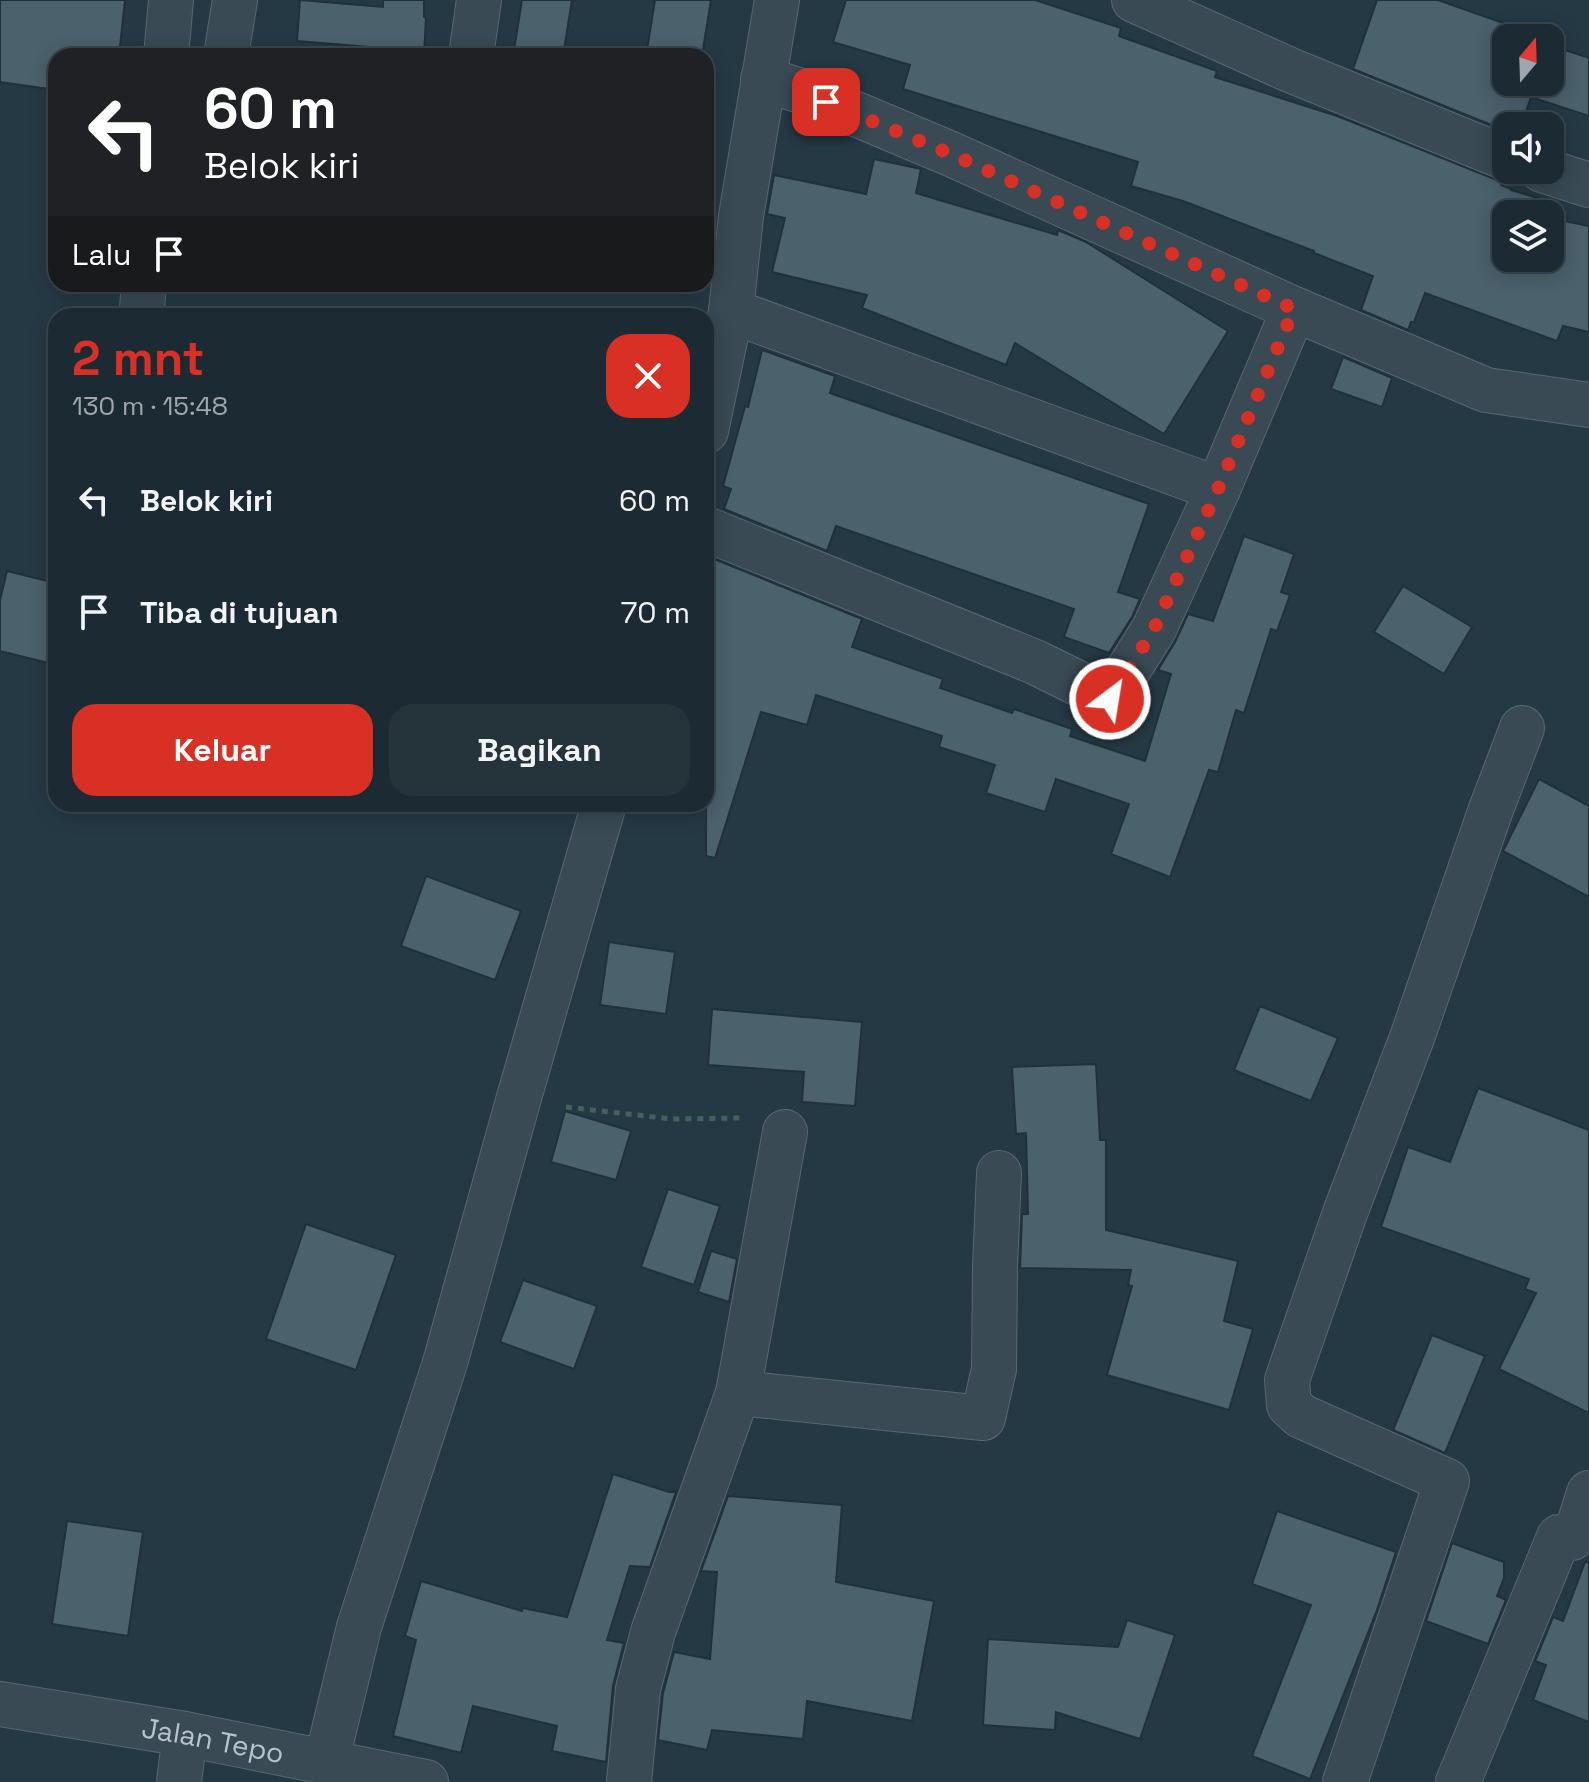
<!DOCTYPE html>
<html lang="id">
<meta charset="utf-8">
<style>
:root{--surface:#1c2b33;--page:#25333b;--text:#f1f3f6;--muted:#a0a7ac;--line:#3a474e;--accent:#d93025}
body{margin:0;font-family:"Space Grotesk",sans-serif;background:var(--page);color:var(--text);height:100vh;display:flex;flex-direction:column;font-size:30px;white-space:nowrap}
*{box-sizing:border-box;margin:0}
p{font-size:26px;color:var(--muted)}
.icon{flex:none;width:44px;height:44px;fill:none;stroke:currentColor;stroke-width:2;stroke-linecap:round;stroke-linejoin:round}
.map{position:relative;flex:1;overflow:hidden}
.sheet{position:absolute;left:48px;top:308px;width:666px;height:504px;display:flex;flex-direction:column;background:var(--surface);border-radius:24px;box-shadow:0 4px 20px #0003,0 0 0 2px var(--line)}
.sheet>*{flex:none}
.guide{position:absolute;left:48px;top:48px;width:666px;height:244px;border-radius:24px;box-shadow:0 4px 20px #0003,0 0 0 2px var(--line);background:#202124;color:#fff;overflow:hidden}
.needle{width:52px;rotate:19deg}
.fabs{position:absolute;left:1492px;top:24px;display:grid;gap:16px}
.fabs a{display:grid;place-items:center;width:72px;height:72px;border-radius:16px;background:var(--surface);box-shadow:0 4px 20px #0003,0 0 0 2px var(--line);font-size:40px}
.pin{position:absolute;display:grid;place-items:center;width:68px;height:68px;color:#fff;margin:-34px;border-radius:16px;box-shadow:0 4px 12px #0006}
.me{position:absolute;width:88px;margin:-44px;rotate:31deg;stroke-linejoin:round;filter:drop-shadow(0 0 6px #0008)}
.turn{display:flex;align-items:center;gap:28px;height:168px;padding:0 24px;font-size:36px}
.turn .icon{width:104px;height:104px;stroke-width:2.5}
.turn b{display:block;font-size:56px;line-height:68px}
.then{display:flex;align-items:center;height:76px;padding:0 24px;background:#0003;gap:16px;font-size:30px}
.round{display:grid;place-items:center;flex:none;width:84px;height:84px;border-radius:24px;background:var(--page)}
.summary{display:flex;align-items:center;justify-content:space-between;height:136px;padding:0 24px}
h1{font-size:48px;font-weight:600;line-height:60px;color:var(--accent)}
.primary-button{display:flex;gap:16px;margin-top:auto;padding:16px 24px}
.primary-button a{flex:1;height:92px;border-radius:24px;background:var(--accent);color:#fff;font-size:32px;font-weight:600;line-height:92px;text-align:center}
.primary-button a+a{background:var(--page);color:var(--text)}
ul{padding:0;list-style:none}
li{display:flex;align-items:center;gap:24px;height:112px;padding:0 24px}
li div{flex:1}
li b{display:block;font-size:30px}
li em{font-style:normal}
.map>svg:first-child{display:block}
.building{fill:#4b616c;stroke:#20313b;stroke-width:2}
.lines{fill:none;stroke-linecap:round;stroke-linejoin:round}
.minor-casing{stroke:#586771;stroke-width:46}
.tertiary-casing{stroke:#586771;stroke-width:46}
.path{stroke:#45615e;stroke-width:5;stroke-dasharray:6 6;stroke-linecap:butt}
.minor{stroke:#394a54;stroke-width:44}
.tertiary{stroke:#394a54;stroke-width:44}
.route{stroke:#d93025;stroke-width:14;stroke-dasharray:0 25.2}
.labels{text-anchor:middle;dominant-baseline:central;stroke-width:7;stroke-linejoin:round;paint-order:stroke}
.street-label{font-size:28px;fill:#b7c4cd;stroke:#1e2f39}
</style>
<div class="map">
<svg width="1589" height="1782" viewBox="0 0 1589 1782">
<rect width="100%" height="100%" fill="#253944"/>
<!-- building -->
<g class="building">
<polygon points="0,0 125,0 119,56 56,56 56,90 0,82"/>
<polygon points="300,0 383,7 383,0 424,0 424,17 426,18 424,56 380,54 381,48 297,41"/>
<polygon points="522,0 572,0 563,56 513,56"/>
<polygon points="655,0 711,0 702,56 646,56"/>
<polygon points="846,0 1035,0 1121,28 1119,36 1217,71 1215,77 1337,116 1502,182 1501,185 1511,189 1511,190 1554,203 1550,217 1550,214 1506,214 1506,258 1550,258 1550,218 1589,226 1589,332 1563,326 1557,341 1425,293 1414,322 1411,322 1408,330 1361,310 1373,276 1314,253 1314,251 1183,201 1131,186 1138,162 903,89 910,65 833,42"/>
<polygon points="1377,0 1438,0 1506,24 1504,30 1528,38 1506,38 1506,82 1550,82 1550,45 1589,58 1589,116 1531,97 1521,126 1506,126 1506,131 1353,69"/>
<polygon points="874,159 921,169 916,193 1057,235 1058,230 1086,242 1228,331 1164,434 1015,343 1006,365 862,308 867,295 772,272 785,218 767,214 774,175 866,194"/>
<polygon points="762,350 835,376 830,393 1149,504 1118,592 1140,599 1132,617 1109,653 1064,637 1074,609 836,526 827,551 724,509 731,489 723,486 745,406 748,407"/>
<polygon points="1343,357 1392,378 1382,407 1331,389"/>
<polygon points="1244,536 1294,554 1281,592 1290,595 1277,631 1271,629 1244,713 1236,710 1218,772 1209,770 1170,877 1111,854 1129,804 1056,779 1045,812 986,793 995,765 939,747 942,736 816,695 807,725 761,712 715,858 706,856 706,568 709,557 862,619 852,647 943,679 940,688 1012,713 1014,709 1072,729 1070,736 1145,761 1171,674 1158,670 1175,642 1188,614 1213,621"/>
<polygon points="7,571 56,583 56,665 0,651 0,600"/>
<polygon points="1403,586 1472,627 1444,674 1374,632"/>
<polygon points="1539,779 1589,806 1589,897 1503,851"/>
<polygon points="426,876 521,911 495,980 401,946"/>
<polygon points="609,942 675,952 666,1014 600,1005"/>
<polygon points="1260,1006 1338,1038 1311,1101 1234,1070"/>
<polygon points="712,1009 862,1022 855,1106 802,1102 804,1072 708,1065"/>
<polygon points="1096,1064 1100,1140 1106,1140 1106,1230 1238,1261 1224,1321 1253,1329 1229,1410 1107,1375 1132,1286 1128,1285 1131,1270 1020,1268 1022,1214 1028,1214 1026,1133 1016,1134 1012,1067"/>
<polygon points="1478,1088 1589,1130 1589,1413 1499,1369 1536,1293 1525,1289 1529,1279 1381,1227 1408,1147 1450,1162"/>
<polygon points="565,1111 631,1131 616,1180 551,1162"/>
<polygon points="668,1189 720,1206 694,1285 641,1267"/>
<polygon points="306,1224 396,1255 356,1370 266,1339"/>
<polygon points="711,1251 737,1259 729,1302 698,1292"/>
<polygon points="523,1280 597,1306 574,1369 500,1342"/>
<polygon points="1432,1335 1485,1356 1445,1453 1393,1430"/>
<polygon points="613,1474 669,1492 676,1492 650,1567 630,1566 607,1640 624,1643 613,1686 606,1762 552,1751 557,1726 473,1706 461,1753 393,1736 416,1640 405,1636 421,1581 522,1611 523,1608 567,1617"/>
<polygon points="728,1496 842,1505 836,1582 934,1601 912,1721 807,1701 803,1739 712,1730 707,1750 658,1740 663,1693 674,1652 710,1659 717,1572 701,1571"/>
<polygon points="1277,1511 1396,1552 1377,1610 1310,1779 1252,1756 1311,1605 1252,1584"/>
<polygon points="67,1521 143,1532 128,1636 52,1624"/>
<polygon points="1452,1543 1504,1562 1504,1578 1497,1596 1506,1600 1488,1644 1426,1621"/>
<polygon points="1585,1562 1589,1562 1589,1722 1533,1700 1546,1665 1535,1661 1553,1617 1563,1621"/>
<polygon points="1127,1620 1175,1635 1140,1739 1056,1712 1055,1730 983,1725 988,1639 1118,1647"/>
</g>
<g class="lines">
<defs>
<g id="minor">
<polyline points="1134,0 1290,70 1506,158"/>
<polyline points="166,56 171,0"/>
<polyline points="226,56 235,0"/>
<polyline points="471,56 479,0"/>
<polyline points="763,79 801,91 951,154 1294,309 1486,390 1589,405"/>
<polyline points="1542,170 1589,185"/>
<polyline points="142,308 144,284"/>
<polyline points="731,311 1218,489"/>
<polyline points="706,431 731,311 741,216 777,0"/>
<polyline points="706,529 1035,662 1110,699 1154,629 1218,489 1294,309"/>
<polyline points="738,1393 983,1418 994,1369 995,1266 999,1173"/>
<polyline points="326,1763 359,1627 445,1363 518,1101 604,804"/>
<polyline points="179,1782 185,1734"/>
<polyline points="629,1782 638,1689 653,1632 738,1393 785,1132"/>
<polyline points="1345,1782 1447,1481 1301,1416 1289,1405 1287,1380 1345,1213 1413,1035 1490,812 1522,728"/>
<polyline points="1458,1782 1559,1537 1572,1538 1576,1534 1589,1493"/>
</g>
<g id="tertiary">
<path id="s1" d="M0 1704 185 1734 426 1782"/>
</g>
</defs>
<!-- minor casing -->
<use href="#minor" class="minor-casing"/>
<!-- tertiary casing -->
<use href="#tertiary" class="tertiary-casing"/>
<!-- path -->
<polyline class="path" points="566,1107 672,1119 740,1118"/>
<!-- minor -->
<use href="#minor" class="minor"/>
<!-- tertiary -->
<use href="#tertiary" class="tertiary"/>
</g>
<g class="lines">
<!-- route -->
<polyline class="route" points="826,102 951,154 1294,309 1218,489 1154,629 1110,699"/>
</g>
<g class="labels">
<!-- street labels -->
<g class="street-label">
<text stroke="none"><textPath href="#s1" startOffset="216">Jalan Tepo</textPath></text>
</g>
</g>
</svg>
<div class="fabs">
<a><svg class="needle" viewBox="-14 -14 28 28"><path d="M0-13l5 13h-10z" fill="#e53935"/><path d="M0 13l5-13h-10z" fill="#a0a7ac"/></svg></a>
<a><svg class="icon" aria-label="sound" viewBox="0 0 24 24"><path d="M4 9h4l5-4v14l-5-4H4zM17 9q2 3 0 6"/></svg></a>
<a><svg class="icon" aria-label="layers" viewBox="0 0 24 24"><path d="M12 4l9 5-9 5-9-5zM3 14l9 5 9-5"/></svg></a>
</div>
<div class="pin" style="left:826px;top:102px;background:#d93025"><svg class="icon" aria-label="arrive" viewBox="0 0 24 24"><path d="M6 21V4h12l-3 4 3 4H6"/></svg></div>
<svg class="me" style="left:1110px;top:699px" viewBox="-20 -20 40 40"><circle r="17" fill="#d93025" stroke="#fff" stroke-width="3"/><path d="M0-11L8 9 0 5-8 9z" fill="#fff"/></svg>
<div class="guide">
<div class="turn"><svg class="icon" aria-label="left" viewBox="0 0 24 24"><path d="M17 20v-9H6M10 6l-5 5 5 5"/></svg><div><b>60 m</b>Belok kiri</div></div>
<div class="then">Lalu<svg class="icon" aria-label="arrive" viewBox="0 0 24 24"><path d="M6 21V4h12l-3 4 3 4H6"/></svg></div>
</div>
<section class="sheet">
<div class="summary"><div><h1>2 mnt</h1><p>130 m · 15:48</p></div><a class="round" style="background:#d93025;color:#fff"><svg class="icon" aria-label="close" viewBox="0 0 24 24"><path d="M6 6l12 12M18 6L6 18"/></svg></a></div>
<ul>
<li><svg class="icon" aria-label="left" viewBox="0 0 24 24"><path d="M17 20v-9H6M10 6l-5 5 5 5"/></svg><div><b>Belok kiri</b></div><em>60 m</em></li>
<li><svg class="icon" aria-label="arrive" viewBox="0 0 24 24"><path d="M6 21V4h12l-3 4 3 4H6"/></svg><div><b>Tiba di tujuan</b></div><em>70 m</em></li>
</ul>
<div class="primary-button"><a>Keluar</a><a>Bagikan</a></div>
</section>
</div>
